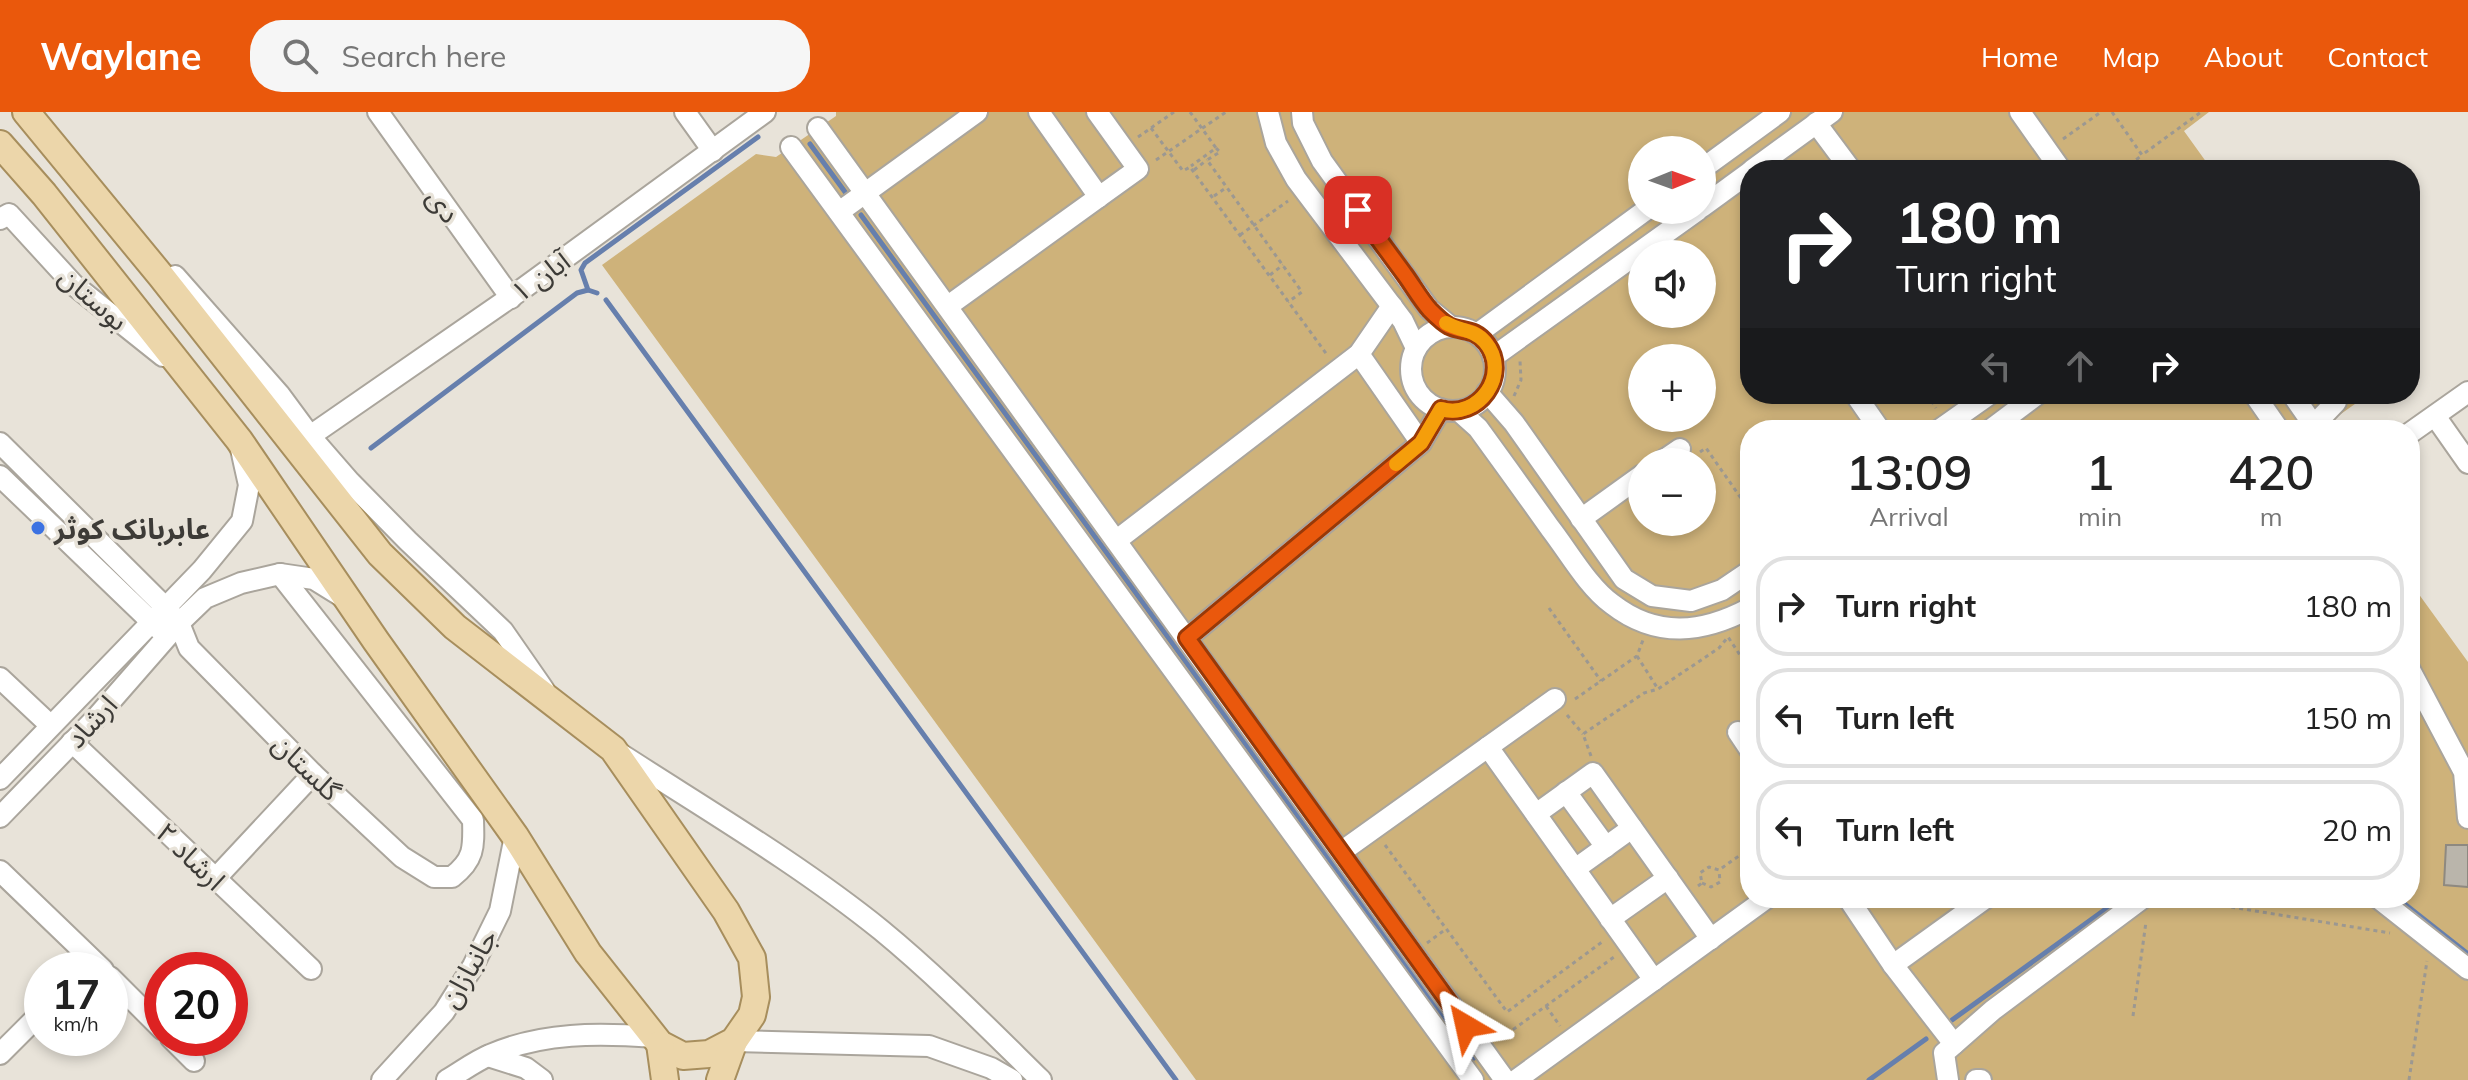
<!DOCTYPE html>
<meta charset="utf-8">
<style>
:root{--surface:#fff;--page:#f6f6f6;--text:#222;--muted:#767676;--line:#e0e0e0;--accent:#ea580c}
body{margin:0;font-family:Mulish,"Noto Sans Arabic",sans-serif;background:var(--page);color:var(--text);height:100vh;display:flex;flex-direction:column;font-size:30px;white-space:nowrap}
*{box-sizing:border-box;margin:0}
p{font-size:26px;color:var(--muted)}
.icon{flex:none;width:44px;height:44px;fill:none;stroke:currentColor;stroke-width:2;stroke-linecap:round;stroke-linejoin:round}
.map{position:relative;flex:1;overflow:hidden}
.side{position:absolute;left:1740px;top:308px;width:680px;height:488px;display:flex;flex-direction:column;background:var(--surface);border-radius:32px;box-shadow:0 4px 12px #0003}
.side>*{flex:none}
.hud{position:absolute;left:1740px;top:48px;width:680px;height:244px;border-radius:32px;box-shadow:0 4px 12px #0003;background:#202124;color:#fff;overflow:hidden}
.needle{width:52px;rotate:89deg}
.fabs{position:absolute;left:1628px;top:24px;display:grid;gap:16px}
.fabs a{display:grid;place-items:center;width:88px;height:88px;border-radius:50%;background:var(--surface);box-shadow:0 4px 12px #0003;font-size:40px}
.speed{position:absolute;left:24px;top:840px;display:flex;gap:16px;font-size:40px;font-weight:700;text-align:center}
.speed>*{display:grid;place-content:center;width:104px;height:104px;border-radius:50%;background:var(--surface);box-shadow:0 4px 12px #0003;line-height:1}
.speed small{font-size:20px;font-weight:400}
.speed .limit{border:12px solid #d22;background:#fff;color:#111}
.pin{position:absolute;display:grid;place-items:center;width:68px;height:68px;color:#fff;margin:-34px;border-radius:16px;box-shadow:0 4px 12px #0006}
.me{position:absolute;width:88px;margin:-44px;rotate:324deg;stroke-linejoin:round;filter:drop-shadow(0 0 6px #0008)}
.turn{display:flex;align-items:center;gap:28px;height:168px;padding:0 24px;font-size:36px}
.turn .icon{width:104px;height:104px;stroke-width:2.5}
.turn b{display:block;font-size:56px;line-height:68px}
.lanes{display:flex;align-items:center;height:76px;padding:0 24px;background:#0003;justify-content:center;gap:40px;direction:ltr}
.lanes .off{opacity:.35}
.eta{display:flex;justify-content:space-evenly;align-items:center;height:136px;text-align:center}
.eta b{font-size:48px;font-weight:600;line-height:56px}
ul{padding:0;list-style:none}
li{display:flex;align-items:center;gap:24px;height:100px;margin:0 16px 12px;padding:0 8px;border:4px solid var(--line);border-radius:32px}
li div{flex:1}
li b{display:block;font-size:30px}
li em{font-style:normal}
header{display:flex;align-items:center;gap:48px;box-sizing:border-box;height:112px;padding:0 40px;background:var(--accent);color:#fff}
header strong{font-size:38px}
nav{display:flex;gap:44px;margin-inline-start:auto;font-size:28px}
.search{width:560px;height:72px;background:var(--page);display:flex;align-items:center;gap:20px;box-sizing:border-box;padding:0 28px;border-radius:32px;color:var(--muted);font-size:30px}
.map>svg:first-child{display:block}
.green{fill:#ceb27a;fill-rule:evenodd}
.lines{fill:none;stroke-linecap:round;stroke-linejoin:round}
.stream{stroke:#667fad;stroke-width:5}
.building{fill:#bab5ab;stroke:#8e8980;stroke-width:2}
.minor-casing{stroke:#aaa59c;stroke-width:24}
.major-casing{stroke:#a78e5d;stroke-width:30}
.path{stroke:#9c9891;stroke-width:3;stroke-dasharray:4 4;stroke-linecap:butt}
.minor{stroke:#fff;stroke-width:20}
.major{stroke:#ecd6aa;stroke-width:26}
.route-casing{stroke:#983908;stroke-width:20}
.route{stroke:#ea580c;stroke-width:14}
.slow{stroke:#f59e0b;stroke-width:14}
.poi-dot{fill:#3c72e2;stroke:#e8e3d9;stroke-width:3}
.labels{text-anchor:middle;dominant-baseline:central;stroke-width:7;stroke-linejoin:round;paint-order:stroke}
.street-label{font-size:28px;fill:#3d3b37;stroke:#e8e3d9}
.poi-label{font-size:28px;font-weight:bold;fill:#3d3b37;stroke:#e8e3d9;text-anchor:start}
</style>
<header>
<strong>Waylane</strong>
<div class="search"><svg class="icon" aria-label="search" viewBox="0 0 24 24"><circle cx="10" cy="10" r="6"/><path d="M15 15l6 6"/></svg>Search here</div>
<nav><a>Home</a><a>Map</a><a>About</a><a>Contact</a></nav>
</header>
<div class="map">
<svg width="2468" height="968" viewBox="0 0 2468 968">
<rect width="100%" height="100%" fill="#e8e3d9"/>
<!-- green -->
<path class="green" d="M836 0H2209L2184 19 2212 58H1750V282H2369L2331 309 2337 318H1750V786H2410V470L2468 550V968H1196L602 153 756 42 776 45 836 4ZM1642 38H1702V98H1642ZM1642 142H1702V202H1642ZM1642 246H1702V306H1642ZM1642 350H1702V410H1642Z"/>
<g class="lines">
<!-- stream -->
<g class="stream">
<polyline points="810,32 848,84"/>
<polyline points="861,103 1474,946"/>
<polyline points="588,178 581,158 585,151 758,25"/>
<polyline points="606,188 1176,968"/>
<polyline points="371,336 577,181 588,178 597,181"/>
<polyline points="2397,786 2468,842"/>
<polyline points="1952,908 2121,786"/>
<polyline points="1869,968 1926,927"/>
</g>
</g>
<!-- building -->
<polygon class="building" points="2446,733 2468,733 2468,775 2444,773"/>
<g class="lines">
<defs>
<g id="minor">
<polyline points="378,0 511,186"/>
<polyline points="685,0 713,39"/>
<polyline points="1039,0 1099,85 1138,57 1097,0"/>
<polyline points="1268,0 1276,31 1296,67 1403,209 1416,236"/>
<polyline points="1302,0 1303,11 1322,49 1429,197 1450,214"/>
<polyline points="2020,0 2061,58"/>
<polyline points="1816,11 1851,58"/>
<polyline points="818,16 1505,968"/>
<polyline points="791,35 1473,968"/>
<polyline points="1702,57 1780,0"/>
<polyline points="1752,58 1832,0"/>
<polyline points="1702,95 1750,60"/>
<polyline points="839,100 977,0"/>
<polyline points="0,107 9,102 74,173 163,244"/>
<polyline points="175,164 279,282 310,324 350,370 408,429 503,519 544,578"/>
<polyline points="948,194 1099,85"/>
<circle cx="1453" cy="257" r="42"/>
<polyline points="1477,222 1646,98"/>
<polyline points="1359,242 1421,331"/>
<polyline points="1493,245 1698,98"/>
<polyline points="1487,280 1514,311 1624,467 1652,484 1691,489 1722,478 1750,459"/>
<polyline points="1855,282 1880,318"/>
<polyline points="2254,282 2279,318"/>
<polyline points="2292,282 2317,318"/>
<path d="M1459 299 1478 316C1502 349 1526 382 1550 416 1568 439 1588 475 1612 492 1657 527 1703 521 1750 496"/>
<polyline points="2435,304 2468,351"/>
<polyline points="2314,313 2336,290 2331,282"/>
<polyline points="1939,318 1990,282"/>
<polyline points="1990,318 2038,282"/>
<polyline points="2410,321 2468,280"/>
<polyline points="310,324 521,178 765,0"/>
<path d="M0 331 165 495 179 511 189 536 313 662 402 745 434 765H452C474 748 474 736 473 708L280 462"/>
<polyline points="1661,350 1680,337"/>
<polyline points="0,364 159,517"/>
<polyline points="1581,407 1642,363"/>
<polyline points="1117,428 1359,242 1392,194"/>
<polyline points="1187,526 1421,331 1441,297"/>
<polyline points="2410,558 2464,660 2468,706"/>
<polyline points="0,566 50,613"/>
<polyline points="1738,620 1750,638"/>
<polyline points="72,630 311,857"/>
<polyline points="1488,635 1654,868"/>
<path d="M619 641C707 698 799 752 881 818 937 864 989 917 1041 968"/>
<polyline points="0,667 202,458 242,409 249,373 241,337"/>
<polyline points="1566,680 1606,735"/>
<polyline points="1536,702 1593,661 1711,827"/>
<polyline points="0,705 96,606 179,511 205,486 241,471 280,462 314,467 343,485"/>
<polyline points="1341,740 1555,587"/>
<polyline points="1575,757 1632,716"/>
<polyline points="0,759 103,858"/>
<polyline points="215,767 313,662"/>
<polyline points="1848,786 1893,853 1954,932"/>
<polyline points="2378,786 2468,857"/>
<polyline points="1610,807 1668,766"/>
<polyline points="1893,853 1986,786"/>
<polyline points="110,865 162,917"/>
<polyline points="171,926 194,949"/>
<polyline points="734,929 929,934 991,956 1012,968"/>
<polyline points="0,942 42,900"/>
<polyline points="488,944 526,956 542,968"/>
<polyline points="382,968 444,900 473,854 500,799 515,724"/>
<path d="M447 968C461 960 475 949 490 943 542 920 599 921 654 925"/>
<polyline points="1516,968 1767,786"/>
<polyline points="1948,968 1944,941 1993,898 2143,786"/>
<polyline points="1976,968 1981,968"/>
</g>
<g id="major">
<polyline points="0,32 44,82 239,328 376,529 515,724 588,841 660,932 683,944 709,942 734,929 752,903 756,885 752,846 726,799 613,637 455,515 380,442 161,164 26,0"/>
<polyline points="660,932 665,968"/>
<polyline points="720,968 734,929"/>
</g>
</defs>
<!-- minor casing -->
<use href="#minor" class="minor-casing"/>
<!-- major casing -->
<use href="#major" class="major-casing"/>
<!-- path -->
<g class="path">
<polyline points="1190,0 1216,36 1191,54"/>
<polyline points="2112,0 2142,43 2201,0"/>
<polyline points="1151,16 1183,59 1190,55 1328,244"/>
<polyline points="1138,25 1174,0"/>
<polyline points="2063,27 2101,0"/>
<polyline points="1216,36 1220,40 1207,48 1302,180 1288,190"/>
<polyline points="1156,48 1226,0"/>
<polyline points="1194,58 1207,48"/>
<polyline points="2124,58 2142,43"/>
<polyline points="1214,84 1227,75"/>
<polyline points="1240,123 1288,89"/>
<polyline points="1270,163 1283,153"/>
<polyline points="1897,282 1900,282"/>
<polyline points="1927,282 1936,296"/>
<polyline points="1514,284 1521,268 1520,249"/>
<polyline points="1700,340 1706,336 1750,399"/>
<polyline points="1549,496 1601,569"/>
<polyline points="1637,544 1658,577"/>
<polyline points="1575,587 1637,544 1643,528"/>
<polyline points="1567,603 1583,622"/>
<polyline points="1591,644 1583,622 1644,581 1658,577 1719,536 1728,525 1750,558"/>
<polyline points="1385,733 1507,900 1602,830"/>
<polyline points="1702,771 1711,775 1720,770 1719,758"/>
<polyline points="1698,774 1702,771 1700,761 1709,755 1719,758 1750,736"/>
<polyline points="2176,786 2390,821"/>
<polyline points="1427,831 1446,817"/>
<polyline points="1546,894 1560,914"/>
<polyline points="2133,904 2146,810"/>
<polyline points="1500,927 1614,845"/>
<polyline points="2409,968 2427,849"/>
</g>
<!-- minor -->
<use href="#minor" class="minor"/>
<!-- major -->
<use href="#major" class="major"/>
</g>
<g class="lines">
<defs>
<path id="route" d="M1358 98C1373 120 1389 141 1405 163 1413 174 1421 188 1430 198 1435 203 1443 211 1449 214 1464 221 1474 215 1487 232 1510 264 1478 308 1441 297L1421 331 1187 526 1466 914"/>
</defs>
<!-- route casing -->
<use href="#route" class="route-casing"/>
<!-- route -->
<use href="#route" class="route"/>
<!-- slow -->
<path class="slow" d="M1396 352 1421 331 1441 297C1479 308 1512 261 1485 230 1474 217 1459 219 1446 211"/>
</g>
<!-- markers -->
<circle class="poi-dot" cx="38" cy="416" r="8"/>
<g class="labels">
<!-- street labels -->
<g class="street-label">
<text transform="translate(444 93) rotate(54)">دی</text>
<text transform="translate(540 164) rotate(-36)">آبان ۱</text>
<text transform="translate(94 186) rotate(41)">بوستان</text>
<text transform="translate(91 609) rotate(-47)">ارشاد</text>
<text transform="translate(307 655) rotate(44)">گلستان</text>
<text transform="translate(191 744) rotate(44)">ارشاد ۲</text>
<text transform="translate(468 856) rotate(-60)">جانبازان</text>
</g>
<!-- poi labels -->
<g class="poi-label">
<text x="54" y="416">عابربانک کوثر</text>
</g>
</g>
</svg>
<div class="fabs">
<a><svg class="needle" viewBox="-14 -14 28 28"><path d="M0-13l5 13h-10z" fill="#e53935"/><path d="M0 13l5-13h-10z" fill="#767676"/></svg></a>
<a><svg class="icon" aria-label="sound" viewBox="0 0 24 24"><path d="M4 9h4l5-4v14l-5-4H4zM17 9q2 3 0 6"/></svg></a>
<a>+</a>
<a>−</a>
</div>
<div class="speed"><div>17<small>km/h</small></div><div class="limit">20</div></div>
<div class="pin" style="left:1358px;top:98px;background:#d93025"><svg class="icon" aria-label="arrive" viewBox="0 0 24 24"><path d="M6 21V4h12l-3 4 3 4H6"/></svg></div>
<svg class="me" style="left:1466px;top:914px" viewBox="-20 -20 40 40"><path d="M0-17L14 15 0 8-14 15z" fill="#ea580c" stroke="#fff" stroke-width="4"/></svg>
<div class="hud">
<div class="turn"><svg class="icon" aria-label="right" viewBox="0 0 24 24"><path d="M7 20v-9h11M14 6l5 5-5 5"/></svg><div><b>180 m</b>Turn right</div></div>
<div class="lanes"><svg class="icon off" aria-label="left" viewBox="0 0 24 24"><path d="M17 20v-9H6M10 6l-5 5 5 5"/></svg><svg class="icon off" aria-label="ahead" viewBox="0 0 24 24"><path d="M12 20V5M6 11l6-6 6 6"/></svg><svg class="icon" aria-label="right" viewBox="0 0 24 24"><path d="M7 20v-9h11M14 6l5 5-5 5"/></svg></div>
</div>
<section class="side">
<div class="eta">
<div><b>13:09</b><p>Arrival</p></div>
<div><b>1</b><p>min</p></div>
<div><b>420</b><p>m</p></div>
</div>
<ul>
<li><svg class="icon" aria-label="right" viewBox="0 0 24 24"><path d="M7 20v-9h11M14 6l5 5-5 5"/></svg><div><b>Turn right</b></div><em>180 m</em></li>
<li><svg class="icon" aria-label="left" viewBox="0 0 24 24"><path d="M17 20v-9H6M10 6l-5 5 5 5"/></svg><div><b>Turn left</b></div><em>150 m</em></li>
<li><svg class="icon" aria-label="left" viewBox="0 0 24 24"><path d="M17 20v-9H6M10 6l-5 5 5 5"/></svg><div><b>Turn left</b></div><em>20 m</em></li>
</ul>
</section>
</div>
